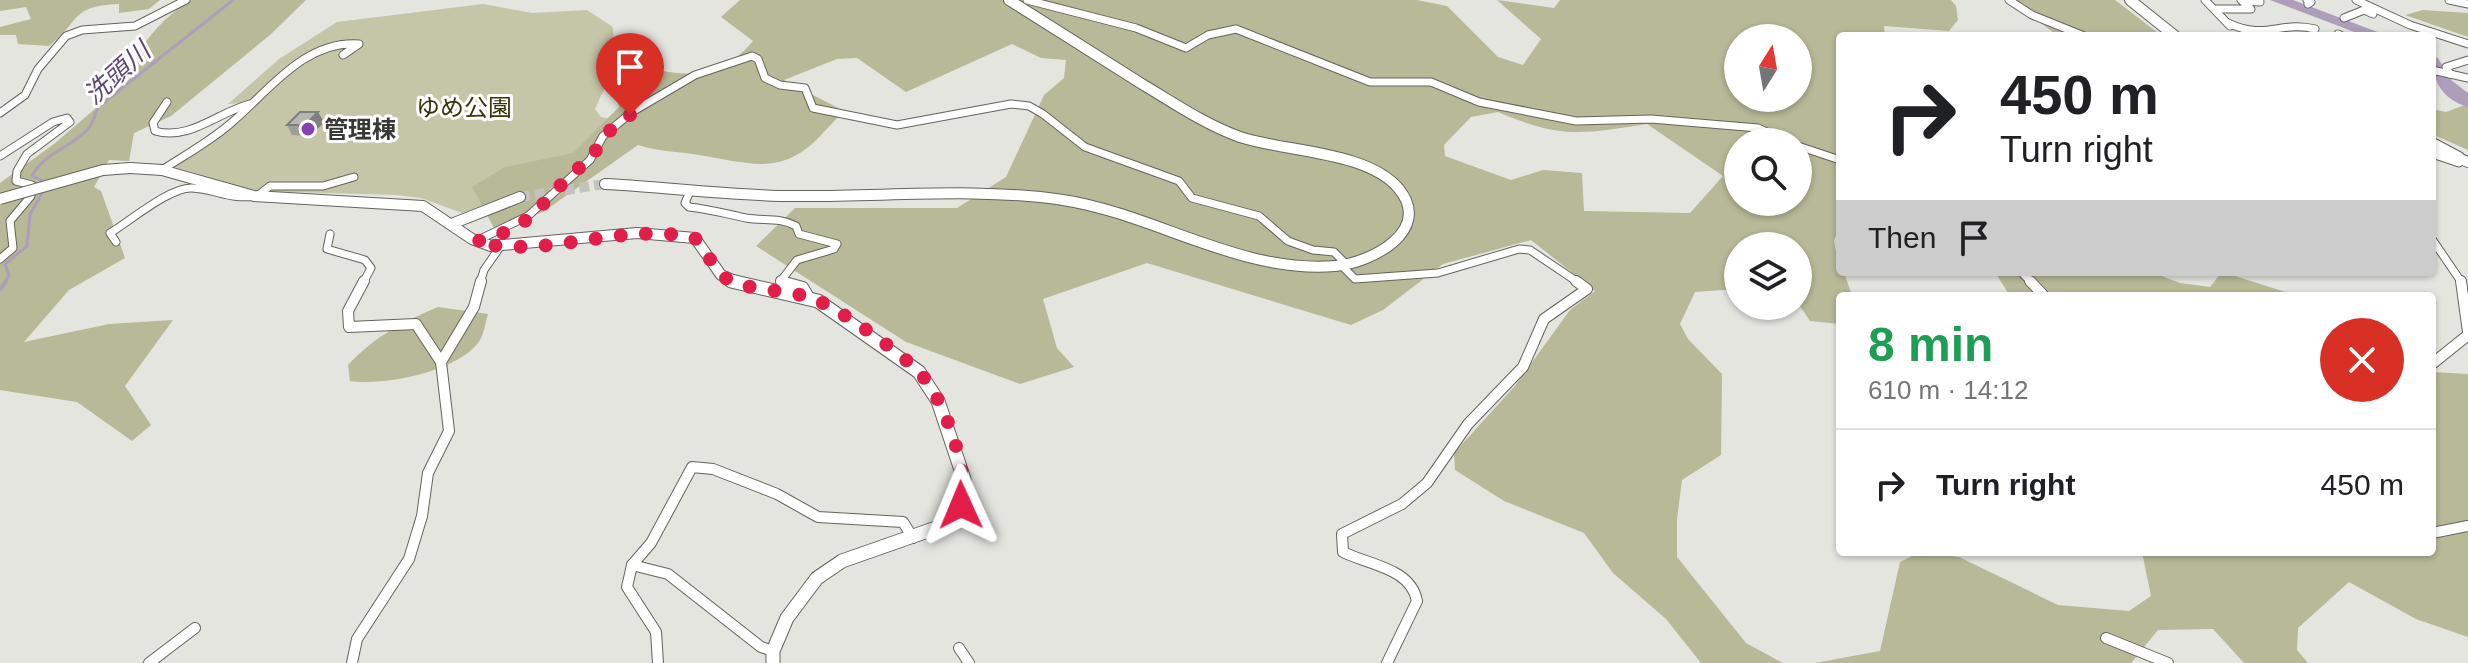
<!DOCTYPE html>
<meta charset="utf-8">
<style>
:root{--surface:#fff;--page:#f6f6f6;--text:#202124;--muted:#757577;--line:#e0e0e0}
body{margin:0;font-family:Helvetica,"Noto Sans JP",sans-serif;background:var(--page);color:var(--text);height:100vh;display:flex;flex-direction:column;font-size:30px;white-space:nowrap}
*{box-sizing:border-box;margin:0}
p{font-size:26px;color:var(--muted)}
.icon{flex:none;width:44px;height:44px;fill:none;stroke:currentColor;stroke-width:2;stroke-linecap:round;stroke-linejoin:round}
.map{position:relative;flex:1;overflow:hidden}
.sheet{position:absolute;left:1836px;top:292px;width:600px;height:264px;display:flex;flex-direction:column;background:var(--surface);border-radius:8px;box-shadow:0 2px 6px #0004}
.sheet>*{flex:none}
.hud{position:absolute;left:1836px;top:32px;width:600px;height:244px;border-radius:8px;box-shadow:0 2px 6px #0004;background:#fff;color:var(--text);overflow:hidden}
.needle{width:52px;rotate:11deg}
.buttons{position:absolute;left:1724px;top:24px;display:grid;gap:16px}
.buttons a{display:grid;place-items:center;width:88px;height:88px;border-radius:50%;background:var(--surface);box-shadow:0 2px 6px #0004;font-size:40px}
.pin{position:absolute;display:grid;place-items:center;width:68px;height:68px;color:#fff;margin:-82px -34px;border-radius:50% 50% 50% 0;rotate:-45deg;box-shadow:0 0 8px #0007}
.pin .icon{rotate:45deg}
.me{position:absolute;width:88px;margin:-44px;rotate:359deg;stroke-linejoin:round;filter:drop-shadow(0 0 6px #0008)}
.turn{display:flex;align-items:center;gap:28px;height:168px;padding:0 32px;font-size:36px}
.turn .icon{width:104px;height:104px;stroke-width:2.5}
.turn b{display:block;font-size:56px;line-height:68px}
.then{display:flex;align-items:center;height:76px;padding:0 32px;background:#0003;gap:16px;font-size:30px}
.round{display:grid;place-items:center;flex:none;width:84px;height:84px;border-radius:42px;background:var(--page)}
.head{display:flex;align-items:center;justify-content:space-between;height:136px;padding:0 32px}
h1{font-size:48px;font-weight:700;line-height:60px;color:#1e9e55}
ul{padding:0;list-style:none}
li{display:flex;align-items:center;gap:24px;height:112px;padding:0 32px;border-top:2px solid var(--line)}
li div{flex:1}
li b{display:block;font-size:30px}
li em{font-style:normal}
.map>svg:first-child{display:block}
.green{fill:#c5c6a7}
.forest{fill:#b7b997;fill-rule:evenodd}
.lines{fill:none;stroke-linecap:round;stroke-linejoin:round}
.stream-far1{stroke:#af9ebb;stroke-width:3}
.stream{stroke:#af9ebb;stroke-width:4}
.river{fill:#af9ebb;fill-rule:evenodd}
.secondary-tunnel{stroke:#c2c2be;stroke-width:10;stroke-dasharray:10 5;stroke-linecap:butt}
.street-far1-casing{stroke:#63635f;stroke-width:9}
.street-casing{stroke:#63635f;stroke-width:12}
.secondary-far1-casing{stroke:#63635f;stroke-width:12}
.secondary-casing{stroke:#63635f;stroke-width:15}
.street-far1{stroke:#fff;stroke-width:7}
.street{stroke:#fff;stroke-width:10}
.secondary-far1{stroke:#fff;stroke-width:10}
.secondary{stroke:#fff;stroke-width:13}
.secondary-bridge-casing{stroke:#63635f;stroke-width:12;stroke-linecap:butt}
.secondary-bridge{stroke:#fff;stroke-width:10}
.wall{fill:#9d9d99}
.shaded-wall{fill:#7f7f7d}
.building{fill:#b6b6b2;stroke:#7f7f7d;stroke-width:2}
.route{stroke:#e11d48;stroke-width:14;stroke-dasharray:0 25.2}
.poi-dot{fill:#8940b2;stroke:#fff;stroke-width:3}
.labels{text-anchor:middle;dominant-baseline:central;stroke-width:6;stroke-linejoin:round;paint-order:stroke}
.park-label{font-size:24px;fill:#35350b;stroke:#fff}
.poi-label{font-size:24px;font-weight:bold;fill:#383836;stroke:#fff;text-anchor:start}
.water-label{font-size:26px;font-style:italic;fill:#614773;stroke:#fff}
</style>
<div class="map">
<svg width="2468" height="663" viewBox="0 0 2468 663">
<rect width="100%" height="100%" fill="#e5e5e0"/>
<!-- green -->
<polygon class="green" points="483,4 532,13 587,10 613,27 614,57 603,68 605,87 595,109 601,117 618,120 520,194 462,213 421,198 396,195 258,191 165,164 226,123 244,103 228,104 279,59 337,22"/>
<!-- forest -->
<g class="forest">
<path d="M0 0H160L149 9 119 13V4C70 6 82 20 49 46L18 44 16 35H0V27L31 19 26 7 0 11Z"/>
<path d="M190 0H306L270 35 171 116 134 133 129 161 109 160 94 187 101 191 125 258 69 290 24 342 109 324 173 320 125 386 151 425 132 441 77 402 0 390V183L54 144 138 72 133 60C149 35 165 17 190 0Z"/>
<path d="M740 0H1417L1447 6 1498 57 1523 65 1541 39 1497 0 1554 8 1560 0H1951L1956 6 1958 20 1949 31 1884 26 1885 36H1840V223L1834 241 1840 272H1844L1852 296H1840V324L1810 321 1798 303V246H1738V289L1695 292 1680 324 1688 339 1722 374 1721 455 1682 480 1677 519V557L1746 643 1783 663H1701L1666 619 1613 573 1584 533 1504 501 1455 470 1454 453 1514 387 1570 310 1595 291 1531 240 1443 264 1383 310 1351 325 1147 263 1043 299 1057 348 1074 367 1020 384 906 342 756 246 795 208H957L1006 177 1044 95 1064 78 1066 60 1041 58 1012 44 906 92 857 58 837 59 784 80 842 110C838 119 829 126 823 133 782 178 751 163 699 155 677 151 660 152 638 145L543 212 494 228 472 187 505 167 573 153 619 107 615 94 630 64C679 75 716 85 753 41L721 17ZM1738 38H1798V98H1738ZM1498 112C1561 139 1581 134 1647 124L1723 176 1690 213 1584 211 1582 173 1543 170 1511 180 1445 156 1444 145 1471 117ZM1738 142H1798V202H1738Z"/>
<polygon points="2010,0 2115,0 2162,36 2058,36"/>
<polygon points="2423,10 2468,13 2468,37 2405,15"/>
<polygon points="2465,105 2468,106 2468,150 2432,134 2432,109 2446,112"/>
<polygon points="1995,272 2151,272 2180,283 2210,287 2222,272 2298,296 2010,296"/>
<path d="M438 307 488 314C485 323 484 336 478 343 455 372 385 386 350 381L348 365C375 336 403 322 438 307Z"/>
<polygon points="2432,372 2468,374 2468,637 2416,619 2349,582 2298,628 2297,650 2308,663 2244,663 2213,629 2158,630 2131,663 1815,663 1880,651 1900,562 1920,552 1959,557 2058,605 2129,611 2151,596 2142,552 2432,552"/>
</g>
<g class="lines">
<!-- stream-far1 -->
<path class="stream-far1" d="M4 283 9 276 5 264 27 246 30 214 48 183 32 176C45 152 69 149 87 130 93 124 95 115 98 107L233 0"/>
<!-- stream -->
<polyline class="stream" points="0,290 6,281"/>
<!-- river -->
<g class="river">
<polygon points="2270,0 2293,0 2388,36 2365,36"/>
<path d="M2432 57 2438 58 2451 80 2468 93V107C2443 100 2432 81 2432 57Z"/>
</g>
<!-- secondary-tunnel -->
<polyline class="secondary-tunnel" points="520,197 605,184"/>
<defs>
<g id="street-far1">
<polyline points="1027,0 1136,28 1186,48 1208,35 1236,29 1370,82 1431,82 1479,102 1576,121 1651,119 1758,128 1789,142"/>
<polyline points="2009,0 2032,15 2084,36"/>
<polyline points="2205,0 2230,26"/>
<polyline points="2307,0 2311,2 2308,4"/>
<polyline points="2356,0 2410,25 2468,44"/>
<polyline points="2449,0 2468,4"/>
<polyline points="2243,1 2260,2"/>
<polyline points="2216,9 2251,9 2241,0"/>
<polyline points="2344,18 2364,10 2373,14"/>
<path d="M2228 23C2266 41 2281 20 2315 29"/>
<polyline points="2338,34 2342,36"/>
<polyline points="2432,70 2468,78"/>
<polyline points="2450,74 2446,67 2468,60"/>
<path d="M167 102 153 123 155 131C190 141 218 112 250 104"/>
<polyline points="0,113 25,95 38,69 66,36 82,30 135,26 186,0"/>
<polyline points="2432,141 2460,156"/>
<polyline points="1798,146 1840,160"/>
<polyline points="2432,154 2459,163"/>
<polyline points="0,156 53,122 67,118 70,122 27,154 17,171 16,181 32,185 31,196 10,221 13,248 0,259"/>
<path d="M162 170C185 155 209 142 230 124 268 92 304 40 359 44L343 55"/>
<path d="M690 191 685 203 689 207C709 209 727 214 746 218 763 221 780 217 796 226L799 234 837 244 834 249 797 260 780 282 785 283"/>
<polyline points="256,197 270,186 323,186 354,177"/>
<polyline points="330,234 327,249 365,260 371,268 363,283"/>
<polyline points="2432,239 2462,283"/>
<polyline points="476,241 528,216 590,160 603,136 632,112 695,75 752,56 758,59 765,78 780,85 805,88 813,108 897,125 1011,104 1029,106 1043,114 1085,147 1179,181 1192,198 1259,216 1288,241 1313,250 1334,252 1346,264"/>
<path d="M116 242 110 233C130 221 170 187 192 188 214 189 231 200 254 196"/>
<polyline points="1341,265 1355,279 1438,273 1519,249 1530,250 1579,283"/>
<polyline points="2021,272 2032,283"/>
<polyline points="480,283 484,270 500,247"/>
</g>
<g id="street">
<polyline points="364,281 348,311 349,327 416,324 441,362"/>
<polyline points="781,281 803,287 809,297"/>
<polyline points="2030,281 2044,296"/>
<polyline points="2461,281 2468,332"/>
<polyline points="2432,364 2468,335"/>
<polyline points="2432,533 2468,526"/>
<polyline points="632,565 627,587 656,632 658,663"/>
<polyline points="2106,638 2168,663"/>
<polyline points="959,648 969,663"/>
<polyline points="773,651 761,647 668,574 632,565 651,543 692,467 713,469 777,494 818,517 903,522 913,538"/>
<polyline points="149,663 195,628"/>
<polyline points="352,663 357,639 409,559 422,516 428,473 449,431 441,362 474,307 481,281"/>
<path d="M1387 663 1417 601C1411 568 1369 565 1343 552L1342 534 1402 504 1427 483 1468 424 1523 367 1544 319 1587 289 1576 281"/>
</g>
<g id="secondary-far1">
<polyline points="2130,0 2175,36"/>
<polyline points="2432,148 2468,162"/>
<polyline points="130,168 162,170 254,196 423,206 472,239 491,246 637,233 695,238 721,275 740,283"/>
<path d="M605 184C668 187 731 196 795 196 884 197 975 187 1063 200 1154 214 1241 274 1335 266 1371 263 1433 231 1399 189 1368 151 1285 152 1240 137 1204 124 1174 103 1142 84 1098 56 1054 28 1009 0"/>
<polyline points="454,223 520,197"/>
</g>
<polyline id="secondary" points="731,281 818,301 919,372 938,401 964,479 961,505 939,527 842,561 817,578 787,618 773,651 773,663"/>
</defs>
<!-- street-far1 casing -->
<use href="#street-far1" class="street-far1-casing"/>
<!-- street casing -->
<use href="#street" class="street-casing"/>
<!-- secondary-far1 casing -->
<use href="#secondary-far1" class="secondary-far1-casing"/>
<!-- secondary casing -->
<use href="#secondary" class="secondary-casing"/>
<!-- street-far1 -->
<use href="#street-far1" class="street-far1"/>
<!-- street -->
<use href="#street" class="street"/>
<!-- secondary-far1 -->
<use href="#secondary-far1" class="secondary-far1"/>
<!-- secondary -->
<use href="#secondary" class="secondary"/>
<defs>
<polyline id="secondary-bridge" points="0,199 103,170 130,168"/>
</defs>
<!-- secondary-bridge casing -->
<use href="#secondary-bridge" class="secondary-bridge-casing"/>
<!-- secondary-bridge -->
<use href="#secondary-bridge" class="secondary-bridge"/>
</g>
<!-- wall -->
<polygon class="wall" points="324,122 311,136 292,135 287,125"/>
<!-- shaded-wall -->
<polygon class="shaded-wall" points="318,112 324,122 311,136 305,125"/>
<!-- building -->
<polygon class="building" points="300,112 318,112 305,125 287,125"/>
<g class="lines">
<!-- route -->
<path class="route" d="M630 115 603 136 591 160 573 172 531 217 509 231 475 242C547 260 622 221 695 238L721 275 730 281C757 292 787 289 814 299 840 309 901 353 920 373 944 399 970 471 961 505"/>
</g>
<!-- markers -->
<circle class="poi-dot" cx="308" cy="129" r="8"/>
<g class="labels">
<!-- park labels -->
<g class="park-label">
<text x="464" y="107">ゆめ公園</text>
</g>
<!-- poi labels -->
<g class="poi-label">
<text x="324" y="129">管理棟</text>
</g>
<!-- water labels -->
<g class="water-label">
<text transform="translate(117 73) rotate(-42)">洗頭川</text>
</g>
</g>
</svg>
<div class="buttons">
<a><svg class="needle" viewBox="-14 -14 28 28"><path d="M0-13l5 13h-10z" fill="#e53935"/><path d="M0 13l5-13h-10z" fill="#757577"/></svg></a>
<a><svg class="icon" aria-label="search" viewBox="0 0 24 24"><circle cx="10" cy="10" r="6"/><path d="M15 15l6 6"/></svg></a>
<a><svg class="icon" aria-label="layers" viewBox="0 0 24 24"><path d="M12 4l9 5-9 5-9-5zM3 14l9 5 9-5"/></svg></a>
</div>
<div class="pin" style="left:630px;top:115px;background:#d93025"><svg class="icon" aria-label="arrive" viewBox="0 0 24 24"><path d="M6 21V4h12l-3 4 3 4H6"/></svg></div>
<svg class="me" style="left:961px;top:505px" viewBox="-20 -20 40 40"><path d="M0-17L14 15 0 8-14 15z" fill="#e11d48" stroke="#fff" stroke-width="4"/></svg>
<div class="hud">
<div class="turn"><svg class="icon" aria-label="right" viewBox="0 0 24 24"><path d="M7 20v-9h11M14 6l5 5-5 5"/></svg><div><b>450 m</b>Turn right</div></div>
<div class="then">Then<svg class="icon" aria-label="arrive" viewBox="0 0 24 24"><path d="M6 21V4h12l-3 4 3 4H6"/></svg></div>
</div>
<section class="sheet">
<div class="head"><div><h1>8 min</h1><p>610 m · 14:12</p></div><a class="round" style="background:#d93025;color:#fff"><svg class="icon" aria-label="close" viewBox="0 0 24 24"><path d="M6 6l12 12M18 6L6 18"/></svg></a></div>
<ul>
<li><svg class="icon" aria-label="right" viewBox="0 0 24 24"><path d="M7 20v-9h11M14 6l5 5-5 5"/></svg><div><b>Turn right</b></div><em>450 m</em></li>
</ul>
</section>
</div>
